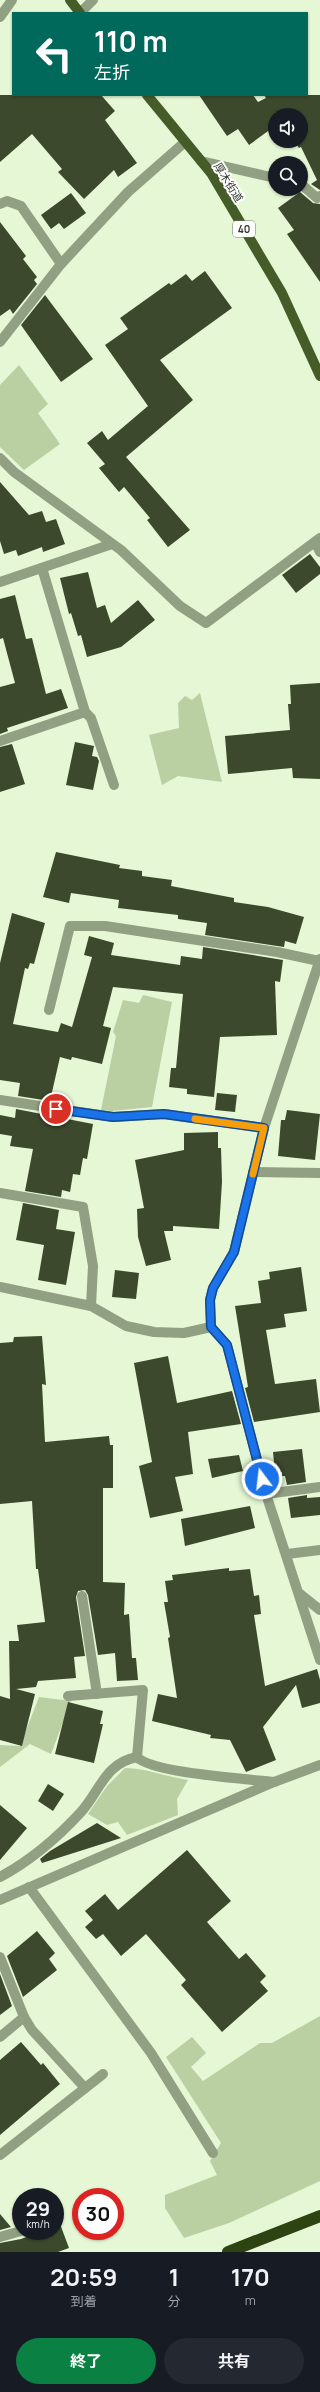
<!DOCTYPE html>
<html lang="ja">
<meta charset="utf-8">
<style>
:root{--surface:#171b24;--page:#242831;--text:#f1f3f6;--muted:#9ea1a6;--accent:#0b8043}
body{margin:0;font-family:Manrope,"Noto Sans JP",sans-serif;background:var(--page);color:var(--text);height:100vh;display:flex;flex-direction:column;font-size:15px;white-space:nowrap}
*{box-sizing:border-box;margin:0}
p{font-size:13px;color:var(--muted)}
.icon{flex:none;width:22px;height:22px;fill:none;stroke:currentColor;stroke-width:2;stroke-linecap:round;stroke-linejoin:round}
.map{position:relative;height:2252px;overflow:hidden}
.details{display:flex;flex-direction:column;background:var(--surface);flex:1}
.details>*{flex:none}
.banner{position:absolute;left:12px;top:12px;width:296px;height:84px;border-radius:0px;box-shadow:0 1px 3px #0004;background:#00695c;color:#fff;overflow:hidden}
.tools{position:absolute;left:268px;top:108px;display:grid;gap:8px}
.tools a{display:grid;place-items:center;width:40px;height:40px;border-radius:50%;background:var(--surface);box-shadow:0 1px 3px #0004;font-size:20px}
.speed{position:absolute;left:12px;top:2188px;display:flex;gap:8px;font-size:20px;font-weight:700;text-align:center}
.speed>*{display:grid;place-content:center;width:52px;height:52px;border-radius:50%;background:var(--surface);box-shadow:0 1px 3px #0004;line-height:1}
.speed small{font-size:10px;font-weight:400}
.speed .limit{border:6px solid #d22;background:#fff;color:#111}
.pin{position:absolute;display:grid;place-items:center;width:34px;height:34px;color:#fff;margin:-17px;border:2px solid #fff;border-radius:50%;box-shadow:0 1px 4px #0007}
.me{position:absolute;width:44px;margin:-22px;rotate:345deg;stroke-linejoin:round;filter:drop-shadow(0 0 3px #0008)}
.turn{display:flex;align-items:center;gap:14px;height:84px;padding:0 16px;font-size:18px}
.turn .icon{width:52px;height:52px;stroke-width:2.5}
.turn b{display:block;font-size:28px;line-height:34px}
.eta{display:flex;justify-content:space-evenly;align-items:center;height:68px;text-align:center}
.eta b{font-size:24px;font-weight:700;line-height:28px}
.primary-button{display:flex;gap:8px;margin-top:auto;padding:8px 16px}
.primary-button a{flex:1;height:46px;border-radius:24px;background:var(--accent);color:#fff;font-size:16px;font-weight:700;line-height:46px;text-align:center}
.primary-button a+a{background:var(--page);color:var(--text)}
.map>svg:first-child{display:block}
.green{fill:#bad0a3}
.building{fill:#3c492d}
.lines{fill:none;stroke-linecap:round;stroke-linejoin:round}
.minor{stroke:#919f83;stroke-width:10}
.major{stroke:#455c28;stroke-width:10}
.highway{stroke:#2e4312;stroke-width:12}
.route-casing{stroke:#114b97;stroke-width:10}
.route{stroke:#1a73e8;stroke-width:7}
.slow{stroke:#f59e0b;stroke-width:7}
.labels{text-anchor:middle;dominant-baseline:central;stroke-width:4;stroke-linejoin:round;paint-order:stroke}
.shield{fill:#fff;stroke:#6f746a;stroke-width:1}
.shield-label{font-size:10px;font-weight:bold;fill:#31382a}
.street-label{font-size:11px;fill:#31382a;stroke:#fff}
</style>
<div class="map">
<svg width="320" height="2252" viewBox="0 0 320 2252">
<rect width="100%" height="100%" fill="#e5f7d4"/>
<!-- green -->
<g class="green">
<polygon points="19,365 48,404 38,413 60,444 24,470 0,447 0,385"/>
<polygon points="200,693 222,782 178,776 162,785 149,735 179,728 178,703 185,696 192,700"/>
<polygon points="143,995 172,1002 152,1107 112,1111 101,1110 116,1036 113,1032 123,1000 139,1003"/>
<polygon points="39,1697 71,1701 51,1754 30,1744 0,1767 0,1745 20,1746"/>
<path d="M125 1768C147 1768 166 1777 188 1780L177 1799 178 1815 127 1835 118 1822 107 1825 88 1814 107 1786Z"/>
<polygon points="320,2016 320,2181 229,2223 184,2238 165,2208 165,2195 217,2175 210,2161 221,2143 166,2057 192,2037 206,2053 191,2067 203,2081 260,2043 272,2043"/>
</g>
<!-- building -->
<g class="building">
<polygon points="0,95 101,95 115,111 105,120 137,163 118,177 114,170 84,199 58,172 62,169 32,134 0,162"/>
<polygon points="199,95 253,95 258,102 266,98 264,95 320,95 320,190 311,184 317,180 301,147 299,148 294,141 301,141 301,115 277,115 275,112 275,126 249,145 238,129 227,136"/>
<polygon points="300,192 313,203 320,204 320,282 287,234 294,230 278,208"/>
<polygon points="71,193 86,213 64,229 59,223 51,229 41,215"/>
<polygon points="0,222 26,256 23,259 37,277 34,280 37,284 13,314 10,309 0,316"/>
<polygon points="205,271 232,308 160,360 193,400 126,457 190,530 168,547 147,520 150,518 124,487 119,492 99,468 105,464 87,443 102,431 108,440 148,406 105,345 128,329 120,318 169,283 171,285 186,274 192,281"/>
<polygon points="45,295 93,359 61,382 21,325"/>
<polygon points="0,482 29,515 42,511 46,522 56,519 65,544 43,552 42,547 18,556 16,550 4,554 0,541"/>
<polygon points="310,554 320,567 320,574 296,593 282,575"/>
<polygon points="88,572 97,608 105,605 111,623 138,600 155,620 121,647 87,657 81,635 78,636 71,613 69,614 60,578"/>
<polygon points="15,595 26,639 32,638 46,694 61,689 68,708 7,728 8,731 0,734 0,687 15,683 3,638 0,639 0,599"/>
<polygon points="320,683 320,779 293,778 292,768 228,774 225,736 290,730 288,704 291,704 290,685"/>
<polygon points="75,742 94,746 92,756 97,757 99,761 93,790 66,785"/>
<polygon points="12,744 25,784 0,792 0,747"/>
<polygon points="56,852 120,865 119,868 142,871 142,876 172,880 171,886 234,898 234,902 268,907 304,917 296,944 285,941 284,947 205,935 207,923 178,919 178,915 118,908 119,900 71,893 69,903 43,897"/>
<polygon points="12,913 45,923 34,964 30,963 28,969 25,968 13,1024 58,1032 61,1023 72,1027 92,957 84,955 89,936 114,943 111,955 180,965 181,956 202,959 203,947 283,960 280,982 275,981 277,1035 220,1037 214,1097 187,1094 187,1089 169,1087 171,1068 176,1068 183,994 113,987 103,1026 111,1028 102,1064 72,1057 71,1060 60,1057 50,1101 18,1096 20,1083 0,1080 0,963"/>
<polygon points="217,1093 237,1095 235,1112 215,1110"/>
<polygon points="16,1109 93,1124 87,1159 83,1158 80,1175 73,1174 70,1192 62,1190 61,1197 25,1191 33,1149 10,1146 12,1136 0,1134 0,1115 15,1118"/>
<polygon points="287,1110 320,1114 315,1160 278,1156 281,1120 285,1120"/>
<polygon points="218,1132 218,1148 221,1148 222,1182 219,1229 173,1226 173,1231 164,1231 171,1260 146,1266 138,1237 137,1209 144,1208 135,1160 184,1150 184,1133"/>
<polygon points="23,1203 59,1210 56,1229 75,1232 66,1285 38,1280 44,1245 16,1240"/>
<polygon points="301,1267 307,1311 284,1314 286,1327 266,1330 275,1384 316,1379 320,1412 254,1422 245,1388 248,1387 235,1306 261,1303 258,1281 270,1279 269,1272"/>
<polygon points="115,1270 139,1273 136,1299 112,1297"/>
<polygon points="42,1336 46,1385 42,1384 45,1442 109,1436 110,1445 113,1445 113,1488 103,1488 103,1582 125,1583 124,1615 129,1614 132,1658 136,1658 138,1680 117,1681 115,1653 98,1655 88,1595 85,1590 78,1591 76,1597 85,1656 74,1657 76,1678 38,1681 36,1687 16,1689 35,1694 22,1746 0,1740 0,1696 10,1699 9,1641 19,1641 17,1625 45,1622 38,1569 36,1569 32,1501 0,1504 0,1343 13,1342 14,1337"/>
<polygon points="168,1356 177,1403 232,1391 241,1424 188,1432 193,1474 175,1477 183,1511 150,1518 139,1466 152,1462 134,1363"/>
<polygon points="302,1449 306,1482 287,1485 285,1476 282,1476 282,1472 275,1473 273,1452"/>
<polygon points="239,1455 243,1471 212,1478 208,1459"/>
<polygon points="307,1495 307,1498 320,1497 320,1515 291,1518 288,1498"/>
<polygon points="250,1506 255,1528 185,1546 181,1519"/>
<polygon points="229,1568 229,1571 250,1569 254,1596 259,1595 261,1614 254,1615 265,1686 317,1669 320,1680 320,1703 302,1708 296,1685 263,1727 276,1760 246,1772 230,1740 210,1738 211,1735 152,1721 158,1694 177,1698 168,1638 170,1637 164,1602 168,1602 165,1581 173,1580 172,1575"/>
<polygon points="68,1702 103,1711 100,1724 103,1724 94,1763 55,1754"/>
<polygon points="48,1784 64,1794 53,1811 38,1801"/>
<polygon points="0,1805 27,1828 0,1860"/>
<polygon points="97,1823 121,1838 42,1863 40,1859 50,1851"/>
<polygon points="187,1850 231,1901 207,1922 239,1959 246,1953 266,1976 260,1982 268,1991 222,2032 181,1985 186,1980 146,1934 121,1956 103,1934 96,1939 85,1927 93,1920 85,1911 105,1894 118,1910"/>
<polygon points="37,1931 55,1953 49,1959 57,1970 23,1997 7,1956"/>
<polygon points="0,1974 12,2006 0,2015"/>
<polygon points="21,2042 41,2065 43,2063 60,2084 0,2135 0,2060"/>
<polygon points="0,2214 11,2227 0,2230"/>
<polygon points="60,2224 69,2248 58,2252 0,2252 0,2243 21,2239 43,2231 55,2231 55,2226"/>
</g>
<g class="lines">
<!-- minor -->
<g class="minor">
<polyline points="80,13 93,0"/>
<polyline points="0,17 12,0"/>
<polyline points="201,161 275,178"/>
<polyline points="301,184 317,198 320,196"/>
<polyline points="0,204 7,201 21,206 61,264"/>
<polyline points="0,342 61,264 128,192 185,142"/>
<polyline points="0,458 14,472 121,550 180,606 206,623 320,538"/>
<polyline points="315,542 320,552"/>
<polyline points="0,582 112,544"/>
<polyline points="85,712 91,718 114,785"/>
<polyline points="0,741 85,712 42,568"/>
<polyline points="320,959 264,1128 234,1252 213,1288 210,1300 211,1327 227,1345 266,1494 320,1660"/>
<polyline points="49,1010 70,926 105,926 277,952 319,961"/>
<polyline points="0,1100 113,1117 164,1114 264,1128"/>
<polyline points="253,1172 320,1173"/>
<polyline points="0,1193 83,1207 93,1266 91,1306"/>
<polyline points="0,1287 91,1306 126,1326 154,1332 184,1333 211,1327"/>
<polyline points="266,1494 320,1487"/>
<polyline points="287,1554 320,1550"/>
<polyline points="300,1594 320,1610"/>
<polyline points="82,1596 97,1694"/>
<path d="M68 1696 143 1690 137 1757C151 1773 248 1779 274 1782"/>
<path d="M0 1877C30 1861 58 1837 81 1812 100 1791 105 1763 137 1757"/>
<polyline points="29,1887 151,2053 213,2153"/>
<polyline points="0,1900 274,1782 320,1765"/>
<polyline points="0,1957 24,2017 0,2037"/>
<polyline points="24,2017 32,2030 85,2088"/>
<polyline points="0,2155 103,2074"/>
<polyline points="0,2237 21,2231"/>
</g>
<!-- major -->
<g class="major">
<polyline points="70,0 80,13"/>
<polyline points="147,95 211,173 282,293 320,376"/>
</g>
<!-- highway -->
<polyline class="highway" points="228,2252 320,2216"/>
</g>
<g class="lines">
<defs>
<polyline id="route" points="56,1109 113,1117 164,1114 264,1128 234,1252 213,1288 210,1300 211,1327 227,1345 262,1479"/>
</defs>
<!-- route casing -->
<use href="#route" class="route-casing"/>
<!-- route -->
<use href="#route" class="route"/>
<!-- slow -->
<polyline class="slow" points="195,1119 264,1128 253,1174"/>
</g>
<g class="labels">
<!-- shield labels -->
<rect class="shield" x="233" y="221" width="22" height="16" rx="3"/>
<g class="shield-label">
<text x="244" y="229">40</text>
</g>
<!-- street labels -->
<g class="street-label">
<text transform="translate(229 182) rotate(58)">厚木街道</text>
</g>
</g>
</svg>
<div class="tools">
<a><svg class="icon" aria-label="sound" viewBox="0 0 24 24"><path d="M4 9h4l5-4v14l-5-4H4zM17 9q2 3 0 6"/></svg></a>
<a><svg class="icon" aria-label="search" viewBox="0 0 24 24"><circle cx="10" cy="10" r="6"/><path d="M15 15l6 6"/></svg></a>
</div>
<div class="speed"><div>29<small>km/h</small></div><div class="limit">30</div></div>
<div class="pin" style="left:56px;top:1109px;background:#d93025"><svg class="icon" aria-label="arrive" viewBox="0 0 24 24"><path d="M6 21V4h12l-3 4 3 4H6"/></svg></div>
<svg class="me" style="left:262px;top:1479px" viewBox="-20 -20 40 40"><circle r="17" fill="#1a73e8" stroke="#fff" stroke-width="3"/><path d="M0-11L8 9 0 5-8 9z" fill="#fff"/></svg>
<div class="banner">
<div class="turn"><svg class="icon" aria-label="left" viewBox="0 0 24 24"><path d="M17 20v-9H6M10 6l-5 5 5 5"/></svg><div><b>110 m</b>左折</div></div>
</div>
</div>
<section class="details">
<div class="eta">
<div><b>20:59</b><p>到着</p></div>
<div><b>1</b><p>分</p></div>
<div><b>170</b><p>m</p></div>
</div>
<div class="primary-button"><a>終了</a><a>共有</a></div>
</section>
